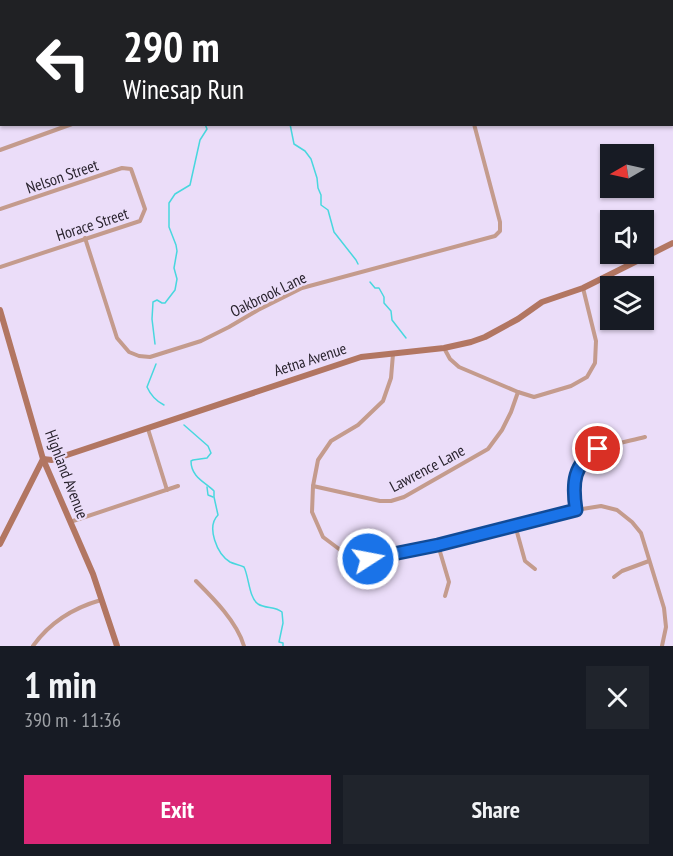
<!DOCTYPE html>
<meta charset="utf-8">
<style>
:root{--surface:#171b24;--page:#20242c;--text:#f1f3f6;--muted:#9ea1a6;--accent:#db2777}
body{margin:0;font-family:"PT Sans Narrow",sans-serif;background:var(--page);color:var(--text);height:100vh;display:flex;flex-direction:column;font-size:22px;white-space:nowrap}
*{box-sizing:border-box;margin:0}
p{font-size:20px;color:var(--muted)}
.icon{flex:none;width:33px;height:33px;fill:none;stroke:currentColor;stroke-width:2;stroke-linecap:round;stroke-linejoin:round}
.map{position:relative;height:646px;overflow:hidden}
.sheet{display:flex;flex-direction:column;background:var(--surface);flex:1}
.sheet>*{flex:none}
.guide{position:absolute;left:0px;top:0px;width:674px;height:126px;box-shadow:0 2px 4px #0004;background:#202124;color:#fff;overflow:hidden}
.needle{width:39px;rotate:261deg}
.buttons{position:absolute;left:600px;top:144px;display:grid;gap:12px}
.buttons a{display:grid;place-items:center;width:54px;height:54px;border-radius:0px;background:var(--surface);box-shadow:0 2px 4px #0004;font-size:30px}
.pin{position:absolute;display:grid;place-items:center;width:51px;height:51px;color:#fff;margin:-26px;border:3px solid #fff;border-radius:50%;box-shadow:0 2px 6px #0007}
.me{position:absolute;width:66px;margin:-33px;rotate:79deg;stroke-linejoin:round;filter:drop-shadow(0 0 4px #0008)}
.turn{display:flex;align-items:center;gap:21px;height:126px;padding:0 24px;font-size:27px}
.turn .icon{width:78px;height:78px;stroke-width:2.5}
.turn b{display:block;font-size:42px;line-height:51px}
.round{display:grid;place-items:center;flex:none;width:63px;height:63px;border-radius:0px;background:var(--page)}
.headline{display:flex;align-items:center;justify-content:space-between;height:102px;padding:0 24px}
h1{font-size:36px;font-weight:700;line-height:45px}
.cta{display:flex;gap:12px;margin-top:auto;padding:12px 24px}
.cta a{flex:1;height:69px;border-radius:0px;background:var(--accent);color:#fff;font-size:24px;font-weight:700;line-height:69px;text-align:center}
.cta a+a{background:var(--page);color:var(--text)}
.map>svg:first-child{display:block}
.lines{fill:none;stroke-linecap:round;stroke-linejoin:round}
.stream{stroke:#48d7de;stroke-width:1.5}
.street{stroke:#c49b8d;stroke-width:4}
.secondary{stroke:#b27662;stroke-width:6}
.route-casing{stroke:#114b97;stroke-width:15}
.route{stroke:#1a73e8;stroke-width:10}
.labels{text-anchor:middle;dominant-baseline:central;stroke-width:4.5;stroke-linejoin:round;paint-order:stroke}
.street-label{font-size:16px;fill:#29232e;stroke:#ebddf9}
</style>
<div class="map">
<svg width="673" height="646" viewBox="0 0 673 646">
<rect width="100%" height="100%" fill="#ebddf9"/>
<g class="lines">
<!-- stream -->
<g class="stream">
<polyline points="268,2 268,0"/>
<polyline points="290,124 294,144 305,151 311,159 317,178 318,188 321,195 321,205 328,210 334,232 356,260 358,264"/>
<polyline points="370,282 375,288 379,288 384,297 384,303 391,311 392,320 406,338"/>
<polyline points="155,344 152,319 153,302 157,300 162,303 165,303 175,290 177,279 174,268 177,251 176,245 169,227 169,203 175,194 190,185 200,140 207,129 205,124"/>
<path d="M156 364 147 387C151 396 156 401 164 405"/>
<path d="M184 425 208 446 211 453 207 458 193 460 191 461C191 477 205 482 214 491V497L218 515C206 527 217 554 230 562 234 564 240 565 244 567 249 577 249 598 258 604 266 609 275 606 282 612L283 623 279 642 283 643V646"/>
<polyline points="207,487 208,495 213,497"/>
</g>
<!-- street -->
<g class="street">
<polyline points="440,0 441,2"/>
<polyline points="533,0 533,2"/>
<polyline points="81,2 85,0"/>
<polyline points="0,29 2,29"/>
<polyline points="0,87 2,86"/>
<polyline points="0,150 72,124"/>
<polyline points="0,209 122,168 131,169 145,209 140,221 0,267"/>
<polyline points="85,238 117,338 129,352 139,356 150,357 201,341 229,327 258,310 302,288 495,236 500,231 500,222 474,124"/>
<polyline points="444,348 450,359 459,367 518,392 534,397 571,386 587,377 595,363 596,341 583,288"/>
<polyline points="393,354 391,378 383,401 358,425 331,441 318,460 313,486 312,512 323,537 343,552 368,559 438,545 576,510 601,506 617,510 632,522 641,533 664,608 666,627 662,646"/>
<polyline points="148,429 167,490"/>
<polyline points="313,486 380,501 391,501 404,497 488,449 502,430 511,412 518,392"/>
<path d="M576 509C566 449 598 449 645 437"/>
<polyline points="70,522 178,486"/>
<polyline points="515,525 525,561 535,569"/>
<polyline points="438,545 449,582 445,596"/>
<polyline points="614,577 622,571 649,561"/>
<path d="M196 581C214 599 237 622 244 646"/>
<path d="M33 646C50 622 73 608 101 600"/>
</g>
<!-- secondary -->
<g class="secondary">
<polyline points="0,310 43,459 93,574 117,646"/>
<polyline points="43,459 52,460 361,357 444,348 471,342 485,337 518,319 542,302 583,288 673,243"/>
<polyline points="0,544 43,459"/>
</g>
</g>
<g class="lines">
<defs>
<path id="route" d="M368 559 438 545 576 510C572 483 573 464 598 449"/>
</defs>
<!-- route casing -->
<use href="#route" class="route-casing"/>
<!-- route -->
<use href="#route" class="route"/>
</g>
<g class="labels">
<!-- street labels -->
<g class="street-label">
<text transform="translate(62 176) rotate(-19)">Nelson Street</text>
<text transform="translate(92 224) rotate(-18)">Horace Street</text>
<text transform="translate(268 294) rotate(-26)">Oakbrook Lane</text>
<text transform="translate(310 359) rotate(-18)">Aetna Avenue</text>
<text transform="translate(427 468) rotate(-28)">Lawrence Lane</text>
<text transform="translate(67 474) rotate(69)">Highland Avenue</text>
</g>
</g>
</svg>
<div class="buttons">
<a><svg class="needle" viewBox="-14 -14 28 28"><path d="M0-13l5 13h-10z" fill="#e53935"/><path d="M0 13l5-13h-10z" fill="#9ea1a6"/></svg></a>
<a><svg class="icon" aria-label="sound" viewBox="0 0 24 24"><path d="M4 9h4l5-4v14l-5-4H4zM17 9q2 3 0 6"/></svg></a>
<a><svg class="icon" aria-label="layers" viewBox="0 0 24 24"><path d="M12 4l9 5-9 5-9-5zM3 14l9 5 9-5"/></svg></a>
</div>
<div class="pin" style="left:598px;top:449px;background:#d93025"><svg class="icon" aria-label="arrive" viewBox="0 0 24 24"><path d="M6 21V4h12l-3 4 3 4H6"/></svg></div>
<svg class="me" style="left:368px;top:559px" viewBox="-20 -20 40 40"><circle r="17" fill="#1a73e8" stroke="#fff" stroke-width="3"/><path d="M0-11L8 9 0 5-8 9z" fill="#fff"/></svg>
<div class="guide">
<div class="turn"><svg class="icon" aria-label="left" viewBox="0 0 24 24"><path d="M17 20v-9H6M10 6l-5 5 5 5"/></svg><div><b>290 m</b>Winesap Run</div></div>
</div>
</div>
<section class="sheet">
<div class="headline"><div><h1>1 min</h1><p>390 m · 11:36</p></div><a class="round"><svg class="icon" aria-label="close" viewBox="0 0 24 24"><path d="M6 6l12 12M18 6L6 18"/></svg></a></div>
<div class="cta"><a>Exit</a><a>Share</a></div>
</section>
